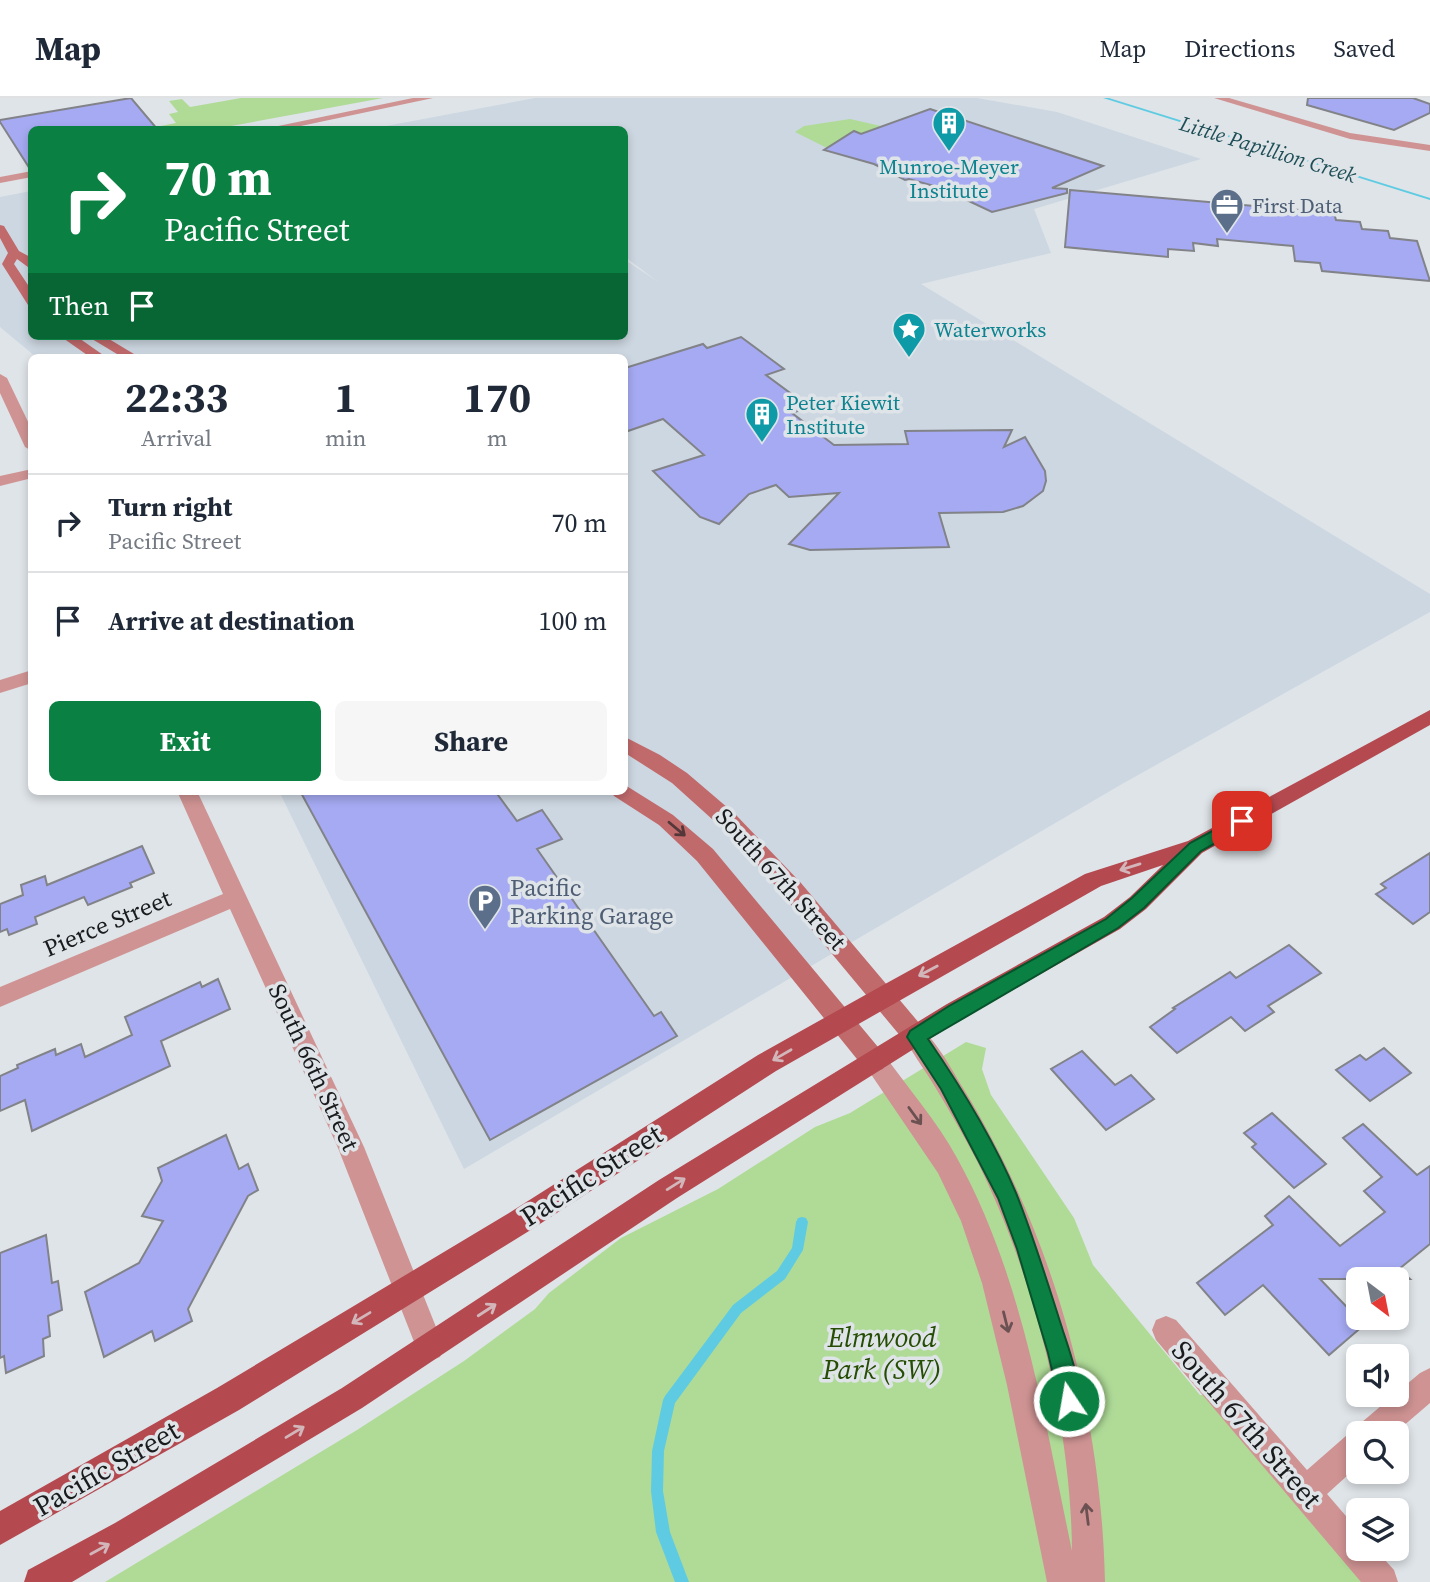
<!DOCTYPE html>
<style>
:root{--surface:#fff;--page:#f6f6f7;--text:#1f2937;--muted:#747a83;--line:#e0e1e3;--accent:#0b8043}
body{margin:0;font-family:"Source Serif 4",serif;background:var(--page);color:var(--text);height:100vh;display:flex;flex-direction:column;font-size:26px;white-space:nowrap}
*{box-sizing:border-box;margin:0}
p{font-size:23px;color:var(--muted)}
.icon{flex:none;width:38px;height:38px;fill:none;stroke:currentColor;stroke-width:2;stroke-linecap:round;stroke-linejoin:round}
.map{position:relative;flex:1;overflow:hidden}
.drawer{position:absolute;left:28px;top:256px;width:600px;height:441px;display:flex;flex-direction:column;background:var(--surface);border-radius:10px;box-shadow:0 4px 10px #0003}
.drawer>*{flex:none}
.guide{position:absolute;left:28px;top:28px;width:600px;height:214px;border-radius:10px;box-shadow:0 4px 10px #0003;background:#0b8043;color:#fff;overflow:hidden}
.needle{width:46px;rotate:148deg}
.controls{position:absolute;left:1346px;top:1169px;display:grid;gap:14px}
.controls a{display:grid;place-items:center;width:63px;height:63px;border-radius:10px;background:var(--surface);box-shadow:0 4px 10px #0003;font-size:35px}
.pin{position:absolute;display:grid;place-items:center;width:60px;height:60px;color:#fff;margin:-30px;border-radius:14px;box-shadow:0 4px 10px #0006}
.me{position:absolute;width:77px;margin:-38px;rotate:348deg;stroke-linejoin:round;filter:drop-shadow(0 0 5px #0008)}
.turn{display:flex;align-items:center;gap:24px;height:147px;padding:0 21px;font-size:32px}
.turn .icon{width:91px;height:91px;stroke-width:2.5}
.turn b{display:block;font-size:49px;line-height:60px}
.then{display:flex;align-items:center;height:66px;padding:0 21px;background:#0003;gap:14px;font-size:26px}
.eta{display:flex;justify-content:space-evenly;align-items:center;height:119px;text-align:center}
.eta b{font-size:42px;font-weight:700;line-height:49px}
.primary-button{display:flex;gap:14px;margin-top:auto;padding:14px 21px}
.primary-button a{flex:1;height:80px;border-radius:10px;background:var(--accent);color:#fff;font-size:28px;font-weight:700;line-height:80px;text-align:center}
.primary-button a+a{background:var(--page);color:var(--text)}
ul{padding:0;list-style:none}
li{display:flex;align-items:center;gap:21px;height:98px;padding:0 21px;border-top:2px solid var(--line)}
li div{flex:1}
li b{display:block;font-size:26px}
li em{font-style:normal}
header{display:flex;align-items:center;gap:42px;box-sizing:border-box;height:98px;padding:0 35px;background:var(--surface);border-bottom:2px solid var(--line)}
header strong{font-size:33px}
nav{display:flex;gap:38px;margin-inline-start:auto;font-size:24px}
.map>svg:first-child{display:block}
.built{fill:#cdd7e1}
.green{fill:#afdb97}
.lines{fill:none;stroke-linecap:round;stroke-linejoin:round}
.stream{fill:#5fcbe2;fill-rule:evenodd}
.building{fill:#a5aaf2;stroke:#828388;stroke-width:2}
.minor{fill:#cf9393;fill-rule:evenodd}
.tertiary{fill:#cf9393;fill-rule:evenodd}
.secondary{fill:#c16a6c;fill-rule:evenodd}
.primary{fill:#b44950;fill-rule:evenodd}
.oneway{stroke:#543739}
.oneway2{stroke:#d2b6ba}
.oneway3{stroke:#6b5152}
.route{fill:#0b8043;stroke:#07532c;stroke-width:2}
.labels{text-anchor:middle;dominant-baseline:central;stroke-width:7;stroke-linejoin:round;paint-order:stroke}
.far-water-label{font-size:21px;font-style:italic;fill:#1e4e57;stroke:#dfe4e8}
.far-culture-label{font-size:21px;fill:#0d838f;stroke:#dfe4e8;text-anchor:start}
.far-service-label{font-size:21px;fill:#4e5e75;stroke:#dfe4e8;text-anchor:start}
.street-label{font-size:24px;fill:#191b1d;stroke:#dfe4e8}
.service-label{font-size:24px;fill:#4e5e75;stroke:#dfe4e8;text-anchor:start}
.near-street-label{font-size:28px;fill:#191b1d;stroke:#dfe4e8}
.near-park-label{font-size:28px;font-style:italic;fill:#264d04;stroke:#dfe4e8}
</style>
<header>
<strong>Map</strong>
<nav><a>Map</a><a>Directions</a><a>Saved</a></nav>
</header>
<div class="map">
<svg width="1430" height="1484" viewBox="0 0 1430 1484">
<rect width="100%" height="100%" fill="#dfe4e8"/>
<!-- built -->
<polygon class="built" points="535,0 977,0 1057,14 1201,61 1034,111 1051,155 921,186 1430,496 1430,514 1122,686 464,1071 279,693 625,693 625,259 36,259 0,229 0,99 31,93 32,238 625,238 625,162 657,183 625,159 625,32 370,31"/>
<!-- green -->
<g class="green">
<polygon points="241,0 383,0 215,31 158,32 156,29 176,25 169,16 178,14 169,3 182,1 190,9"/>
<polygon points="850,21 881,28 860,36 854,33 827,50 795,34 804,28"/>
<polygon points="966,944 986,950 982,971 991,997 1074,1120 1093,1167 1200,1297 1203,1297 1362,1484 105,1484 357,1332 464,1263 535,1211 549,1195 621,1140 718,1091 815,1029 850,1015"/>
</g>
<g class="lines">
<!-- stream -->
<g class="stream">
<polygon points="1103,0 1109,0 1430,100 1430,102"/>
<polygon points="802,1119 806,1120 808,1124 803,1152 785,1181 741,1215 675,1305 664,1353 663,1393 670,1434 689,1484 675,1484 656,1434 651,1393 652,1353 663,1302 665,1298 733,1207 777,1173 792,1150 796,1124 798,1120"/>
</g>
</g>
<!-- building -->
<g class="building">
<polygon points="131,0 158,32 32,32 30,71 0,24 0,22"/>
<polygon points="1308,0 1413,0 1430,6 1430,15 1394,32 1307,7"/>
<polygon points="930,11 1103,68 1052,90 1067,91 1067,95 992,114 941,90 909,81 905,82 874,66 824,52 854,33 861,36"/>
<polygon points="1070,92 1334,115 1336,122 1360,124 1362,131 1388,133 1390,140 1417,143 1430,183 1322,173 1320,165 1295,163 1293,148 1217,141 1218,148 1193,145 1194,153 1168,151 1168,159 1065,149"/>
<polygon points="741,239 784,271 766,277 809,309 792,315 834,347 908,346 905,333 1012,332 1004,349 1025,339 1045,373 1046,383 1043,393 1023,408 1003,414 939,415 949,449 810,452 789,446 839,395 789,399 776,387 749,396 719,426 700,419 653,373 704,357 663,321 625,334 625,270 703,246 707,250"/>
<polygon points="300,693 495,693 517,723 542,712 562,741 537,751 654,918 661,914 677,938 490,1042"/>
<polygon points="142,748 154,775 130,785 132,789 88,807 84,799 35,819 37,826 9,837 7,831 0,834 0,806 23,797 21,787 45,778 47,787"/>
<polygon points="1430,755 1430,814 1413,826 1376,796 1386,790 1381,786"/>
<polygon points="1289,847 1321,875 1268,908 1274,914 1245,933 1231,919 1177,955 1150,929 1175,911 1173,910 1230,874 1236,880"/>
<polygon points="218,881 230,911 161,943 170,968 32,1033 25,1002 0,1013 0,978 18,970 17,967 55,951 56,957 81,946 85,959 132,937 125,919 200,884 202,889"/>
<polygon points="1384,950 1411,975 1370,1003 1336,972 1360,957 1366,962"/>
<polygon points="1082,953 1115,987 1131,977 1154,1001 1106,1032 1051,971"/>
<polygon points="1272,1015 1326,1066 1294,1090 1252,1049 1256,1046 1244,1035"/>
<polygon points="1363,1026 1417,1077 1430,1068 1430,1146 1399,1171 1410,1181 1320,1181 1364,1227 1329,1257 1263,1187 1225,1217 1197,1185 1273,1127 1265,1118 1289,1098 1340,1148 1385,1114 1364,1093 1382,1079 1343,1040"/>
<polygon points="226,1037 239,1071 248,1066 258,1092 248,1098 188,1211 192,1223 155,1243 152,1233 104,1259 85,1194 139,1165 163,1123 142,1118 162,1083 158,1070"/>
<polygon points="46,1137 52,1185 58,1183 62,1212 48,1218 50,1238 43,1241 44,1258 6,1275 4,1258 0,1260 0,1155"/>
</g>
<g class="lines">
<!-- minor -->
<g class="minor">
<polygon points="1214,0 1229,0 1350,35 1430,47 1430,53 1350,41"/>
<polygon points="0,276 7,280 32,332 32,353 25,349 0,295"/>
<polygon points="32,371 32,380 0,388 0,378"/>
<polygon points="32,572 32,585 0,595 0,582"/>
<polygon points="177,693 197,693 364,1049 444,1249 440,1259 430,1263 420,1259 338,1050 230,811 0,909 0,889 223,796"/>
<path d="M916 929C933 935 953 974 963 990 1054 1138 1101 1311 1105 1484H1047L1007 1287 982 1185 961 1123 938 1075 862 963 865 955 874 952 883 955C907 989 937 1023 957 1060 1023 1179 1044 1320 1072 1453 1071 1325 1034 1177 977 1063 963 1036 948 1010 932 984 923 969 912 955 904 939L907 932Z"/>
<polygon points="1166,1218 1176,1222 1307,1372 1347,1337 1359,1333 1362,1324 1420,1275 1430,1270 1430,1305 1395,1335 1358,1335 1358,1368 1327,1396 1358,1432 1358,1451 1375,1451 1394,1472 1398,1484 1361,1484 1156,1242 1152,1232 1156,1222"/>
</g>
<!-- tertiary -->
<g class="tertiary">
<polygon points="413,0 433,0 282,32 259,32"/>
<polygon points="32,73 32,79 0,85 0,79"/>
</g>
<!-- secondary -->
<g class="secondary">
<polygon points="0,127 4,128 19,153 32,160 32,172 17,161 14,166 32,193 32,208 28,207 2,166 8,155 0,140"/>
<polygon points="60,238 76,238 106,259 90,259"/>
<polygon points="87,238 104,238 139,259 122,259"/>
<polygon points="625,639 660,657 687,675 735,716 801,785 925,932 928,939 925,946 916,949 907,946 743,749 672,685 625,655"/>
<polygon points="625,687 673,717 713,751 883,955 886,963 883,971 874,974 865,971 697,763 659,727 614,698 611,693 625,693"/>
</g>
<!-- primary -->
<polygon class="primary" points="1430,612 1430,627 1202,755 1146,811 1120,831 963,920 677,1100 362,1310 72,1484 24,1484 28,1472 115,1425 342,1290 659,1082 947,906 1104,819 1130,799 1163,767 1101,788 776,973 529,1133 239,1312 0,1447 0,1413 217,1290 509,1115 758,957 876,891 1085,776 1188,743"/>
</g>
<!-- one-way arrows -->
<defs><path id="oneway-shaft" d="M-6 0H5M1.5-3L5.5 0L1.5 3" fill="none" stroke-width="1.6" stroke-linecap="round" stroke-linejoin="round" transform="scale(1.75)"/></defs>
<use class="oneway" href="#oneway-shaft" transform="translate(677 731) rotate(40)"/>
<g class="oneway2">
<use href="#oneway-shaft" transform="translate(1130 769) rotate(163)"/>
<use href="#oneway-shaft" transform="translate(928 873) rotate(152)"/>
<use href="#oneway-shaft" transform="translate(782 957) rotate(150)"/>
<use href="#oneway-shaft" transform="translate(676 1086) rotate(-32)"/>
<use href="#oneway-shaft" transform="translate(487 1212) rotate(-33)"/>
<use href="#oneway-shaft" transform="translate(361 1220) rotate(149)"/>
<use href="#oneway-shaft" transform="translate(295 1334) rotate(-31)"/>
<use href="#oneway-shaft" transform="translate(100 1451) rotate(-29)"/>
</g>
<g class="oneway3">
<use href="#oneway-shaft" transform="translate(915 1018) rotate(54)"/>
<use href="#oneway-shaft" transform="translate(1006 1224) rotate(76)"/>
<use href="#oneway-shaft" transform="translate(1087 1416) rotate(-97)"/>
</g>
<!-- route -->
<path class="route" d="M1242 717 1250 723 1248 727 1201 753 1144 810 1118 830 928 941C959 986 995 1045 1016 1095 1034 1140 1048 1186 1063 1233 1069 1251 1084 1293 1077 1311L1069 1314 1061 1311 1048 1255 1017 1151 998 1100 941 991 907 939 910 933 949 908 1106 821 1132 800 1190 745Z"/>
<!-- icons -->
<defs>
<symbol id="building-pin" viewBox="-11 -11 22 30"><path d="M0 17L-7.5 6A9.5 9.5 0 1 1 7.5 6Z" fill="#0f9aa8" stroke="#dfe4e8"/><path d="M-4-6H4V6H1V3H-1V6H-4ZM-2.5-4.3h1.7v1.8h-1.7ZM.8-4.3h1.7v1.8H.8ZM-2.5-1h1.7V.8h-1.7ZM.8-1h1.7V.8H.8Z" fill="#fff"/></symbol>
<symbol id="office-pin" viewBox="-11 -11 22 30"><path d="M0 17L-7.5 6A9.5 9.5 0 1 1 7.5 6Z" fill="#5c6f8a" stroke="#dfe4e8"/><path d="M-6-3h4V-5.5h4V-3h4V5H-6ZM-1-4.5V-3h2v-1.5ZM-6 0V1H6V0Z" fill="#fff"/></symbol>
<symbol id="sight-pin" viewBox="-11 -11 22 30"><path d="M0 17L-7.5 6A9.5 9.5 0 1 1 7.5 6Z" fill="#0f9aa8" stroke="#dfe4e8"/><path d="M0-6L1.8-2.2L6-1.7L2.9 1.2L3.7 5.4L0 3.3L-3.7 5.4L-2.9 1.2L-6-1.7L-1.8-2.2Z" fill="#fff"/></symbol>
<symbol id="parking-pin" viewBox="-11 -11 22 30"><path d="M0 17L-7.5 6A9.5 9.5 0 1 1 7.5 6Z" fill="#5c6f8a" stroke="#dfe4e8"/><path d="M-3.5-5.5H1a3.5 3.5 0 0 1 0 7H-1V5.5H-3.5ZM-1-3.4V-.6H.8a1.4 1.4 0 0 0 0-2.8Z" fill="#fff"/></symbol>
</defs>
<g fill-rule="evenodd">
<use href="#building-pin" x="930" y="6" width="38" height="52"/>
<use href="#office-pin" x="1208" y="88" width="38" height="52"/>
<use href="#sight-pin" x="890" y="212" width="38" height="52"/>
<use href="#building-pin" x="743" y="297" width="38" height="52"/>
<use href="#parking-pin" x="466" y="784" width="38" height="52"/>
</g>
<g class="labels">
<!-- far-water labels -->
<g class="far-water-label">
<text transform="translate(1268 51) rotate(17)">Little Papillion Creek</text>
</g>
<!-- far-culture labels -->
<g class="far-culture-label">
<text x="949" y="68" text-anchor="middle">Munroe-Meyer<tspan x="949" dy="24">Institute</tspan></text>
<text x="934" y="231">Waterworks</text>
<text x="786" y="304">Peter Kiewit<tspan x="786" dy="24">Institute</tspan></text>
</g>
<!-- far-service labels -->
<g class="far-service-label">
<text x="1252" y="107">First Data</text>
</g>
<!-- street labels -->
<g class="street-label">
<text transform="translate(781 781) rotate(48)">South 67th Street</text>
<text transform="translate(107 825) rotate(-23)">Pierce Street</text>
<text transform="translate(314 969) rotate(65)">South 66th Street</text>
</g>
<!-- service labels -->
<g class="service-label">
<text x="510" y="789">Pacific<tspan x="510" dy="28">Parking Garage</tspan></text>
</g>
<!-- near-street labels -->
<g class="near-street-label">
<text transform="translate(591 1077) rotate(-33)">Pacific Street</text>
<text transform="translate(1247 1326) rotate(49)">South 67th Street</text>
<text transform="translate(106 1370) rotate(-30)">Pacific Street</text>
</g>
<!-- near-park labels -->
<g class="near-park-label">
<text x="882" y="1239">Elmwood<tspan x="882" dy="32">Park (SW)</tspan></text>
</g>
</g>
</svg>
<div class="controls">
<a><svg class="needle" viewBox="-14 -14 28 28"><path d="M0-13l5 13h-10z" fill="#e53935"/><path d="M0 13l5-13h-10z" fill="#747a83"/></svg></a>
<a><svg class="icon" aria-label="sound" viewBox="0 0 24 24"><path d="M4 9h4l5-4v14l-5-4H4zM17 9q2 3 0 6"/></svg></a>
<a><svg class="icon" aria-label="search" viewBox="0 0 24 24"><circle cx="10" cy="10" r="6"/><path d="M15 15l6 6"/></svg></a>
<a><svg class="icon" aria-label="layers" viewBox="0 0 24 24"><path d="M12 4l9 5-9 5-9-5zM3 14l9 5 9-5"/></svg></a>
</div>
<div class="pin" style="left:1242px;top:723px;background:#d93025"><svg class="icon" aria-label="arrive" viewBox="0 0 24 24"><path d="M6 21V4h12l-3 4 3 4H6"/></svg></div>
<svg class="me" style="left:1069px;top:1303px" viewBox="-20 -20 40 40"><circle r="17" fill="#0b8043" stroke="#fff" stroke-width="3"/><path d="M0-11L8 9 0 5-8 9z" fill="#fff"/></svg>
<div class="guide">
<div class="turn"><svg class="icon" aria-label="right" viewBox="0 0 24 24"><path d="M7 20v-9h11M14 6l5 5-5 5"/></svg><div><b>70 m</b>Pacific Street</div></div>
<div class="then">Then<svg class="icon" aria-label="arrive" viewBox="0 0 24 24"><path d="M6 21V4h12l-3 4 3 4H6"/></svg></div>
</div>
<section class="drawer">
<div class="eta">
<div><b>22:33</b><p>Arrival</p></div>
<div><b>1</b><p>min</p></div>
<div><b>170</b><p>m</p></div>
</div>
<ul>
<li><svg class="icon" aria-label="right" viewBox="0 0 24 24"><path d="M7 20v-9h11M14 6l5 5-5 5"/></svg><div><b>Turn right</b><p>Pacific Street</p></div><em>70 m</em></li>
<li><svg class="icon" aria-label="arrive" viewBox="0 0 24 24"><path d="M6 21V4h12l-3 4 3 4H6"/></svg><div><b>Arrive at destination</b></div><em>100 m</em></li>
</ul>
<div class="primary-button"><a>Exit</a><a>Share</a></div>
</section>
</div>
